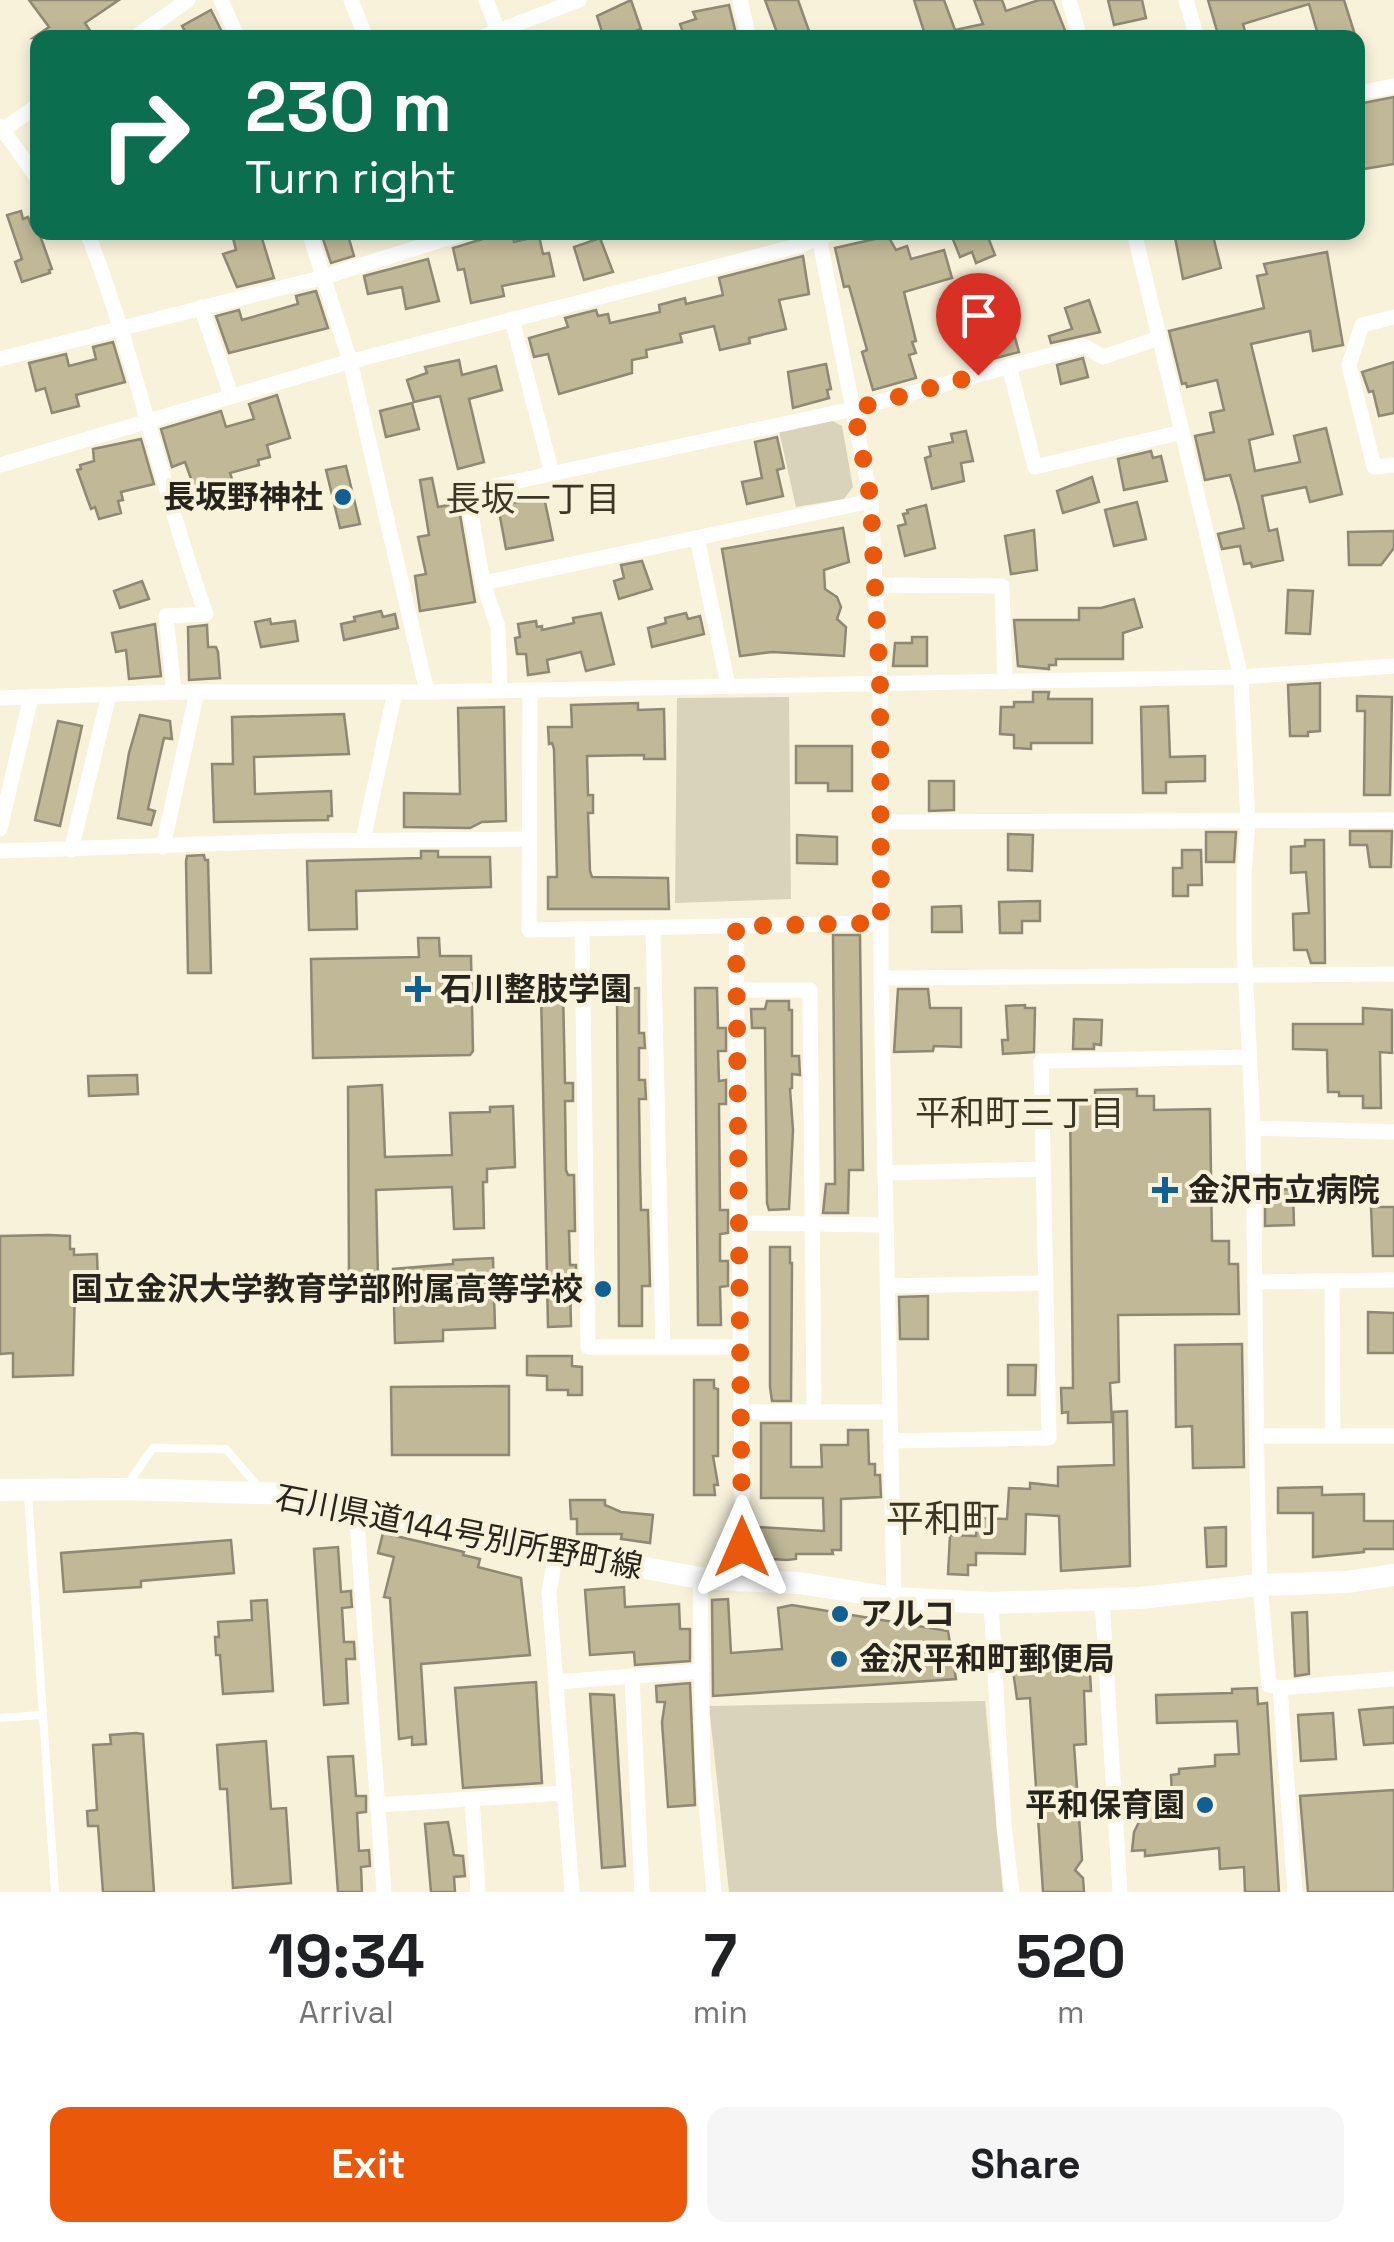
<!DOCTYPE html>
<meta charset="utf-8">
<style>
:root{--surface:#fff;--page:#f6f6f6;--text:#202124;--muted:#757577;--accent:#ea580c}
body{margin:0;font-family:"Space Grotesk","Noto Sans JP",sans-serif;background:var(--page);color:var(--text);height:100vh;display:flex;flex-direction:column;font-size:38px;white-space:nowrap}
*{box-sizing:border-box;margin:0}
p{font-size:32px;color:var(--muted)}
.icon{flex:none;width:55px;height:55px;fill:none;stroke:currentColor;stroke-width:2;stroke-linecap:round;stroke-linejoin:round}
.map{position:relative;height:1892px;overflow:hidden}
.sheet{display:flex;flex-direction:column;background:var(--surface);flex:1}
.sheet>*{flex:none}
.hud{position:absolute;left:30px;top:30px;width:1335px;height:210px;border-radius:20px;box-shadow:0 5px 15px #0003;background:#0b6e4f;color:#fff;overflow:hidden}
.pin{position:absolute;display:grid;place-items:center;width:85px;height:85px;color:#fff;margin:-102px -42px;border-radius:50% 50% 50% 0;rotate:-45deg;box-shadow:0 0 10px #0007}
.pin .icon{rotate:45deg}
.me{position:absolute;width:110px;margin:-55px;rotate:0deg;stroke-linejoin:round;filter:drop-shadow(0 0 8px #0008)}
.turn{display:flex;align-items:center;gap:35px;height:210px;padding:0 50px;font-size:45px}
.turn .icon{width:130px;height:130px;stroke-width:2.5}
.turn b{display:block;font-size:70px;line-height:85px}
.eta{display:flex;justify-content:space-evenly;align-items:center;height:170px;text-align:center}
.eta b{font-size:60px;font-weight:600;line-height:70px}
.action{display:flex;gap:20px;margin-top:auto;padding:20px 50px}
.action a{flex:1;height:115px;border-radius:20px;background:var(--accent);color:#fff;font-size:40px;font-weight:600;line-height:115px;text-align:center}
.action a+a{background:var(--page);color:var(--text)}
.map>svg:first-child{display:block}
.green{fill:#d9d3bc}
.building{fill:#c1b898;stroke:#8e8874;stroke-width:2.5}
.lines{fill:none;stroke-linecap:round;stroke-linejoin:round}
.lane{stroke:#fff;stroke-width:8}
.street{stroke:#fff;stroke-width:15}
.secondary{stroke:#fff;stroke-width:22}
.route{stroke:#ea580c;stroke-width:18;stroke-dasharray:0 32.4}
.poi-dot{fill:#106093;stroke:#f8f2db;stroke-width:4}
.labels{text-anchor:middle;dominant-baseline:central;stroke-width:8;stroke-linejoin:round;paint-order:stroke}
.poi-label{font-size:32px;font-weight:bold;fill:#26241c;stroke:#f8f2db;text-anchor:start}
.street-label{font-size:32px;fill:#26241c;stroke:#f8f2db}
.neighbourhood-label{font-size:35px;fill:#3c3725;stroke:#f8f2db}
.quarter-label{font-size:38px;fill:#3c3725;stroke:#f8f2db}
</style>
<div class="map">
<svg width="1394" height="1892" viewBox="0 0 1394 1892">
<rect width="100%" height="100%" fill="#f8f2db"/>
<!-- green -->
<g class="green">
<polygon points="831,420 842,426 853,487 844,499 796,507 779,431"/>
<polygon points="789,697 791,899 675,903 677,698"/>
<polygon points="985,1701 1003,1892 729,1892 709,1706"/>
</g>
<!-- building -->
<g class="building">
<polygon points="29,0 119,0 85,23 95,38 33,38 49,27"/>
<polygon points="631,0 641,29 616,38 604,38 597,16"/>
<polygon points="765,0 798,0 809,31 791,38 779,38"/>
<polygon points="914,0 944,0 955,30 983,24 974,0 1002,0 1006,11 1039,0 1053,0 1068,38 926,38"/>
<polygon points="1108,0 1142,0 1146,18 1114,25"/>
<polygon points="1208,0 1344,0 1356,38 1319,38 1309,4 1243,24 1247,38 1219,38"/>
<polygon points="729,5 737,38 685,38 680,24 696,19 693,12"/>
<polygon points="211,10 225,38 189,38 182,26"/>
<polygon points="1394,97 1394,164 1358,170 1358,104"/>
<polygon points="21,211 23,219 28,217 31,225 36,224 52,269 49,270 50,273 22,282 15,262 22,259 7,215"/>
<polygon points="250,232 260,232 274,278 237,287 223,254 236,250 233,238"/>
<polygon points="333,232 347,232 354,256 331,263 322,236"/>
<polygon points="505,232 512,232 514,242 539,236 543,254 549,253 554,276 502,286 504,296 471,303 464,269 458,270 453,248"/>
<polygon points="950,232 986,232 995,255 976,263 972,252 960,257"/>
<polygon points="1174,232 1212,232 1221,268 1183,279"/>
<polygon points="888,236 896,250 907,246 911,259 944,250 952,278 904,292 916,341 912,342 916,353 909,355 916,378 873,390 862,352 867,350 849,286 844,287 835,248"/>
<polygon points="600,238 613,272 584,280 574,247"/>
<polygon points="1327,252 1343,345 1313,351 1310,331 1251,344 1273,434 1249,440 1255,471 1300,462 1294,436 1326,428 1342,494 1310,502 1306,487 1262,496 1269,531 1277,529 1283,560 1252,567 1251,563 1244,564 1240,546 1222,549 1218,534 1244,528 1238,503 1230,475 1205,480 1195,436 1214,432 1210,413 1224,410 1217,380 1187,387 1186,383 1182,384 1169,331 1264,308 1257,276 1267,274 1264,264"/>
<polygon points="803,256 809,294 779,300 786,329 749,338 750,343 720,350 714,326 680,334 682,342 646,350 647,357 632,360 632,373 559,394 548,354 534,357 529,338 568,327 565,318 596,310 598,316 608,314 610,323 660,312 659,305 685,298 686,304 723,295 719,278"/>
<polygon points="428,259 439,301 406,309 402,287 368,294 364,276"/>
<polygon points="316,291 328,328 229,353 216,316 239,310 242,320 298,304 296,296"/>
<polygon points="1089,300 1100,332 1051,343 1049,336 1072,329 1065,308"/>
<polygon points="1009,316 1019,352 985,361 975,326"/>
<polygon points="113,342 125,382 76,395 79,406 52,413 45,388 36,391 29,363 66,354 69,366 96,359 93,347"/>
<polygon points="1083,358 1088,377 1061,384 1057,365"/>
<polygon points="459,360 462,375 496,366 502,390 469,399 484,462 458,469 440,396 414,402 407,380 427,373 425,367"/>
<polygon points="1394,362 1394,413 1379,416 1373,391 1369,392 1362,372"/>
<polygon points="826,364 831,389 827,390 829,398 793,408 788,372"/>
<polygon points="277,395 290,438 267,445 270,457 258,460 259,465 230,473 235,488 225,490 227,496 200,504 185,462 172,467 161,429 221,411 226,427 254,419 249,404"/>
<polygon points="412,403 419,429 386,437 380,411"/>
<polygon points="966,431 973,461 961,463 964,481 932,489 925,458 931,456 929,447 953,442 951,434"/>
<polygon points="777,437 784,468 777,470 783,496 747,504 742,482 762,478 755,442"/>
<polygon points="141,439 154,484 121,492 123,500 118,501 121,513 99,519 95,507 91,509 77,470 81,469 80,465 94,461 93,449"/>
<polygon points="1151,451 1153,458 1161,456 1167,481 1124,490 1118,459"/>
<polygon points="346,466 360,524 340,528 326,470"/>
<polygon points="1092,477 1099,502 1063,513 1057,491"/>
<polygon points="432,478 438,507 458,503 475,602 420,611 415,576 426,574 418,537 429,535 420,480"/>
<polygon points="544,497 553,540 506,549 498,506"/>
<polygon points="1137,502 1146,539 1114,546 1105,510"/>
<polygon points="926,505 935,548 905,556 898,526 906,524 903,514 908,513 907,510"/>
<polygon points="843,528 849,562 824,570 825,589 837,597 841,607 837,619 846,627 844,656 772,652 740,656 722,549"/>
<polygon points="1034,530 1037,570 1011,574 1005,536"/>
<polygon points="1394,531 1394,548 1381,565 1349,565 1348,532"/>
<polygon points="642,561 652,589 619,599 614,581 624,578 621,565"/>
<polygon points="142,581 149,599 120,608 114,591"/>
<polygon points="1288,590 1313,591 1310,634 1286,633"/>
<polygon points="1134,599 1142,627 1123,633 1123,659 1056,659 1056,665 1049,665 1049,669 1018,666 1014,620 1079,620 1079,608 1101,608"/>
<polygon points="381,611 383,617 395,614 398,628 344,640 341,624 355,621 354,617"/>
<polygon points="601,613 614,664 586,671 581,652 547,660 549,672 528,675 526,654 517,654 515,638 520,637 518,624 536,621 537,627 542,626 542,630 574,623 573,618"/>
<polygon points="686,613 688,619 700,616 704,634 652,647 648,628 666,623 665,618"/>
<polygon points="270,619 271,624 295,621 298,641 261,647 255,622"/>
<polygon points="155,624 161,676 129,679 126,650 116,652 112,633"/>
<polygon points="207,625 208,647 216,647 218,652 220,678 189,680 188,627"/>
<polygon points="912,637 927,637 927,666 893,666 895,643 912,643"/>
<polygon points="1320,683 1320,731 1308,732 1308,736 1290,736 1288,685"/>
<polygon points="1033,692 1049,692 1048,699 1092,699 1092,743 1031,743 1031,749 1014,748 1014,735 1000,734 1001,707 1014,707 1014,702 1033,702"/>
<polygon points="1357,696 1392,697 1390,795 1364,795 1365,711 1357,711"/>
<polygon points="638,703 638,710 664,709 665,759 644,759 644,755 587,756 588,795 593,795 593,813 588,813 590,871 592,877 668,878 669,909 548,909 548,877 557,877 554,749 552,743 549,744 548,727 572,727 571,705"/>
<polygon points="1168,706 1170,757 1205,756 1205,781 1166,782 1166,793 1143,793 1141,707"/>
<polygon points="504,707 506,821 482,822 470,828 404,827 404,793 460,794 458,708"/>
<polygon points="344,714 349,754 254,757 255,794 331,791 332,816 328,816 328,820 214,822 212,764 233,764 232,717"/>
<polygon points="140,715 170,721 172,739 164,738 148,809 155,811 151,825 118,818 129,753"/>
<polygon points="58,721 82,726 60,826 35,820"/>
<polygon points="796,746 852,746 852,791 828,791 828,783 796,783"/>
<polygon points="929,781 954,781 954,810 929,811"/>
<polygon points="1350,831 1392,831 1391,867 1370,867 1367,845 1350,845"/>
<polygon points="1206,832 1236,832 1234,862 1206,862"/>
<polygon points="1008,834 1033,835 1032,871 1008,870"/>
<polygon points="797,835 837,837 837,864 797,863"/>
<polygon points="1305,840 1324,840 1325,963 1311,963 1307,950 1294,950 1293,914 1309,913 1306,872 1291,873 1291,847 1305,846"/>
<polygon points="1182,850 1201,850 1202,885 1188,885 1188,896 1173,896 1173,868 1182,868"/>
<polygon points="421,851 438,851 438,857 490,857 491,887 356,891 357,929 309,930 307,861 421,858"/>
<polygon points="204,855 205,860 208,860 211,973 188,973 186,861 187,856"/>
<polygon points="1040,901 1040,921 1022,921 1022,933 1000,933 999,902"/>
<polygon points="961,906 962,932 932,932 932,907"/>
<polygon points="833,935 860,935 863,1170 849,1170 848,1213 823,1213 826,1184 835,1184"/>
<polygon points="418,938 439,938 440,956 471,956 473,1051 470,1055 313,1058 311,959 419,957"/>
<polygon points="639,988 639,1033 644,1033 645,1048 639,1048 639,1080 645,1080 646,1099 639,1099 640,1169 641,1210 648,1210 650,1286 642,1286 642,1326 619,1326 617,989"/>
<polygon points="695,988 717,988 718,1028 726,1028 726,1051 718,1051 719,1081 726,1080 726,1104 719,1104 720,1210 728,1210 728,1233 720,1234 720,1261 728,1261 728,1286 720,1287 721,1325 698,1325"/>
<polygon points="898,989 928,989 930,1008 961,1008 961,1047 934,1046 933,1051 894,1052"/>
<polygon points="541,991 563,991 565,1083 573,1083 573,1101 565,1101 566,1170 568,1175 574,1175 575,1231 569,1231 570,1265 576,1265 576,1282 570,1282 571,1326 548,1327"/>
<polygon points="767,1001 789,1001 789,1010 792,1010 792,1056 799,1056 800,1075 792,1074 792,1088 790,1089 793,1130 789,1209 769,1210 767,1203 765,1028 752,1028 751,1009 765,1009"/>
<polygon points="1025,1005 1025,1008 1035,1008 1034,1052 1003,1054 1002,1040 1008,1040 1006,1006"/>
<polygon points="1363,1008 1392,1010 1392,1053 1380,1052 1381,1108 1363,1108 1363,1096 1339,1096 1339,1092 1328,1092 1327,1050 1293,1049 1293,1024 1363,1024"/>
<polygon points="1074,1019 1102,1020 1101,1045 1094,1044 1094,1049 1073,1049"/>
<polygon points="137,1075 138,1094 89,1096 88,1076"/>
<polygon points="382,1085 385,1157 452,1155 450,1113 490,1112 490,1107 513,1106 515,1167 487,1169 487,1182 483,1182 484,1228 454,1229 452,1187 376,1190 378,1278 349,1278 348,1087"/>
<polygon points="1137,1089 1137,1096 1154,1096 1154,1110 1210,1109 1212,1241 1229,1241 1229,1264 1238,1264 1239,1314 1118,1315 1119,1382 1110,1383 1112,1422 1068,1423 1068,1412 1062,1413 1061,1388 1073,1388 1070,1097 1095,1097 1095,1090"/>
<polygon points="1293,1189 1294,1225 1265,1226 1265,1190"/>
<polygon points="1371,1207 1394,1207 1394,1256 1373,1256"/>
<polygon points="49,1235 70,1236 70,1249 74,1249 74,1255 97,1254 98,1283 75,1283 73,1375 13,1377 13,1353 0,1354 0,1236"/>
<polygon points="770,1247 790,1247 790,1263 792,1263 791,1401 772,1401 770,1387"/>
<polygon points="493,1258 495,1328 443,1330 443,1341 395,1343 393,1269 453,1264 453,1260"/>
<polygon points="928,1296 928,1339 900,1339 899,1297"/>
<polygon points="1368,1312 1394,1313 1394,1353 1368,1353"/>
<polygon points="1242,1344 1244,1467 1193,1468 1192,1426 1176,1427 1175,1345"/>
<polygon points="527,1356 572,1356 572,1366 582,1367 582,1395 568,1395 568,1390 547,1390 547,1376 527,1375"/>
<polygon points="1008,1365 1036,1365 1035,1395 1008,1395"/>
<polygon points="694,1380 714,1380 714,1388 718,1389 718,1456 713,1456 718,1485 714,1485 715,1495 694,1495"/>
<polygon points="509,1386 509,1455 392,1455 391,1387"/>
<polygon points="1127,1411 1130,1566 1061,1571 1059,1516 1026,1514 1025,1554 976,1553 976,1565 968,1565 968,1575 948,1574 950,1535 976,1536 977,1518 1007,1519 1009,1488 1030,1489 1030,1483 1058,1486 1058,1467 1114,1465 1113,1412"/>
<polygon points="761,1423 791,1423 791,1467 822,1467 821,1445 848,1445 848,1430 868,1430 869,1464 875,1464 875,1475 880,1475 881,1497 841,1499 841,1550 832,1550 833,1554 796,1554 796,1559 787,1560 754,1558 757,1527 824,1531 823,1498 761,1498"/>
<polygon points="1322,1487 1322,1495 1364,1494 1364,1521 1394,1521 1394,1549 1364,1549 1364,1552 1313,1557 1313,1513 1278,1513 1278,1488"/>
<polygon points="570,1500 605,1500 605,1505 621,1512 653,1515 650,1543 621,1539 622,1534 577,1534 577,1519 571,1519"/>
<polygon points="1226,1527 1226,1566 1207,1567 1205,1528"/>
<polygon points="383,1533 464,1552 463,1555 480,1559 478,1567 521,1578 530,1655 421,1664 426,1744 412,1745 412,1737 399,1739 390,1598 384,1597 394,1557 378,1553"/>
<polygon points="231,1540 234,1573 141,1581 141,1587 64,1592 61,1553"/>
<polygon points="338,1547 341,1592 351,1591 351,1595 352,1607 342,1608 344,1642 354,1642 355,1659 346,1659 348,1703 324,1705 314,1549"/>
<polygon points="624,1587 625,1607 679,1604 680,1629 690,1629 690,1661 635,1665 634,1652 590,1655 585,1590"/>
<polygon points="728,1599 731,1653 782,1649 778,1608 792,1605 948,1631 956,1679 713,1696 712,1600"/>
<polygon points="267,1600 273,1691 223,1694 220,1655 216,1655 215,1637 219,1637 218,1622 252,1620 251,1601"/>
<polygon points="1307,1612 1309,1674 1295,1676 1292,1613"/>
<polygon points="1070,1655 1089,1655 1091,1691 1084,1691 1086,1744 1074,1745 1082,1860 1075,1870 1083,1878 1084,1892 1043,1892 1030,1698 1017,1699 1013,1671 1015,1663 1070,1660"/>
<polygon points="536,1682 542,1783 463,1788 455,1688"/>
<polygon points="690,1683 695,1805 668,1807 662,1722 665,1702 657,1702 656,1686"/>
<polygon points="1257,1688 1258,1704 1267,1703 1279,1892 1245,1892 1244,1867 1220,1869 1219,1848 1145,1856 1145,1850 1132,1851 1134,1832 1143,1814 1172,1795 1171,1775 1179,1774 1179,1769 1215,1766 1215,1755 1239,1754 1237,1721 1157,1723 1156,1695 1232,1693 1232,1689"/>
<polygon points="590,1694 614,1695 625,1866 602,1868"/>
<polygon points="1394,1707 1394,1743 1364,1745 1359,1710"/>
<polygon points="1333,1713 1336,1759 1301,1761 1298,1715"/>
<polygon points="136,1733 143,1734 154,1892 103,1892 98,1826 88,1826 87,1811 97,1810 93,1745 111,1744 110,1735"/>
<polygon points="266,1741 271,1809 286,1808 291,1883 233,1888 227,1789 220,1789 217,1745"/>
<polygon points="353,1756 356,1796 366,1796 366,1812 357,1813 359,1851 369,1850 370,1866 361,1867 362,1892 338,1892 328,1757"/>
<polygon points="1394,1790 1394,1892 1308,1892 1300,1796"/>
<polygon points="448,1822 454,1855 463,1856 465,1876 454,1877 455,1892 431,1892 425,1824"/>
</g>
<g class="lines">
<!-- lane -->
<g class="lane">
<polyline points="127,1485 153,1448 226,1449 260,1489"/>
<polyline points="28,1495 55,1892"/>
<polyline points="0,1718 40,1715"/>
</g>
<!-- street -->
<g class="street">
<polyline points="221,0 238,38"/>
<polyline points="351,0 366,38"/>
<polyline points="486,0 498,31"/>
<polyline points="740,0 749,38"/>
<polyline points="1069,0 1080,38"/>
<polyline points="1186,0 1197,38"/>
<polyline points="134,38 188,0"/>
<polyline points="480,38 579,0"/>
<polyline points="1358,93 1394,86"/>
<polyline points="0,126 38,179"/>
<polyline points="0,132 38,105"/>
<path d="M87 232C136 357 161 488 206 614L166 616 174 692"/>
<polyline points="309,232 350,361 427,692"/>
<polyline points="1134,232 1241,677 1248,822 1244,873 1244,943 1253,1128 1257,1475 1260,1585 1269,1685 1280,1688 1295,1892"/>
<polyline points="819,237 871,501 880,682 881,978 894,1598"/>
<polyline points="201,307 231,395"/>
<polyline points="1394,317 1362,325 1349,365 1374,467 1394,465"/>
<polyline points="512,319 552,474"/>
<polyline points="0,359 324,277 467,232"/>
<polyline points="1009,366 1035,467 1182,432"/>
<polyline points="0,465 341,364 801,245 835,232"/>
<polyline points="697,538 728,685"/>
<polyline points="483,583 871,501"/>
<polyline points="875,585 1002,586 1005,680"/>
<polyline points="500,690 498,627 483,583 467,492 853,409 1084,346 1103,357 1159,338"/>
<polyline points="530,690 529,930 881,923"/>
<polyline points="0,698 174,692 427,692 1241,677 1394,666"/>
<polyline points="881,822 1394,820"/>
<polyline points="0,829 31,697"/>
<polyline points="363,840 395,692"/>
<polyline points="163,847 197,692"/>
<polyline points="71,850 109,695"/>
<polyline points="0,851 292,841 528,839"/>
<polyline points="736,926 743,1581"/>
<polyline points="653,927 663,1347"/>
<polyline points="582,929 588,1347 741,1347"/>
<polyline points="881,978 1394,974"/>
<polyline points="737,990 810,990 814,1412"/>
<polyline points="1253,1128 1394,1132"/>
<polyline points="885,1173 1043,1169"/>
<polyline points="740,1223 885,1225"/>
<polyline points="1332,1281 1333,1436"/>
<polyline points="1254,1282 1394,1280"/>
<polyline points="887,1286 1046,1283"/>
<polyline points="741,1412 889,1412"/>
<polyline points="1256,1436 1394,1436"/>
<polyline points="890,1441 1049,1438 1041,1061 1249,1057"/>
<polyline points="356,1508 384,1892"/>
<polyline points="556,1552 549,1593 572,1892"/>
<polyline points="700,1578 703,1769 714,1892"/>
<polyline points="1102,1599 1120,1892"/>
<polyline points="991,1603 1004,1826 1012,1892"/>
<polyline points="632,1676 642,1892"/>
<polyline points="556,1682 701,1671"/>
<polyline points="1280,1688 1394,1679"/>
<polyline points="472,1799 478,1892"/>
<polyline points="377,1805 565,1793"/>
</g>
<!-- secondary -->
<polyline class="secondary" points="0,1490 124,1489 293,1494 556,1552 700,1578 799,1583 894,1598 991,1603 1140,1598 1260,1585 1347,1582 1394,1575"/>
</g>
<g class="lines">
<!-- route -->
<polyline class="route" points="742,1547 736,926 881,923 880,682 872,529 871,501 854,409 978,375"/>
</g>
<!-- markers -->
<g class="poi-dot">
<circle cx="343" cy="497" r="10"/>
<path d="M413 974h10v10h10v10h-10v10h-10v-10h-10v-10h10z"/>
<path d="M1160 1175h10v10h10v10h-10v10h-10v-10h-10v-10h10z"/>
<circle cx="603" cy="1289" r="10"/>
<circle cx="840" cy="1614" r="10"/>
<circle cx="839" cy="1659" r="10"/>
<circle cx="1205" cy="1805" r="10"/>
</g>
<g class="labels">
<!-- poi labels -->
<g class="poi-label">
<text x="323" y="497" text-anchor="end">長坂野神社</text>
<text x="440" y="989">石川整肢学園</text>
<text x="1188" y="1190">金沢市立病院</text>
<text x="583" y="1289" text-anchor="end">国立金沢大学教育学部附属高等学校</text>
<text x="860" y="1614">アルコ</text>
<text x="859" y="1659">金沢平和町郵便局</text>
<text x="1185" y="1805" text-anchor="end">平和保育園</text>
</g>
<!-- street labels -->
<g class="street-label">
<text transform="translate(459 1532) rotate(11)">石川県道144号別所野町線</text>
</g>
<!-- neighbourhood labels -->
<g class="neighbourhood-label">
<text x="533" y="499">長坂一丁目</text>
<text x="1020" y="1113">平和町三丁目</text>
</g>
<!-- quarter labels -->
<g class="quarter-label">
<text x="943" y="1519">平和町</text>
</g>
</g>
</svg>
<div class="pin" style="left:978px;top:375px;background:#d93025"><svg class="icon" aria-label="arrive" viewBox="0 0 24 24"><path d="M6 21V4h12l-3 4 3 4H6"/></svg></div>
<svg class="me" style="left:742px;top:1547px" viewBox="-20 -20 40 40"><path d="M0-17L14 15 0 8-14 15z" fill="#ea580c" stroke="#fff" stroke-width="4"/></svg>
<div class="hud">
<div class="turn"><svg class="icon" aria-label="right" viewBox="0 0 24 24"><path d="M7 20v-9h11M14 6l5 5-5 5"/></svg><div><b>230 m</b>Turn right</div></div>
</div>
</div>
<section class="sheet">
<div class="eta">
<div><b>19:34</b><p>Arrival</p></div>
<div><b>7</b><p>min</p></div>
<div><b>520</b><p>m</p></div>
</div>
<div class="action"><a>Exit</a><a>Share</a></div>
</section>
